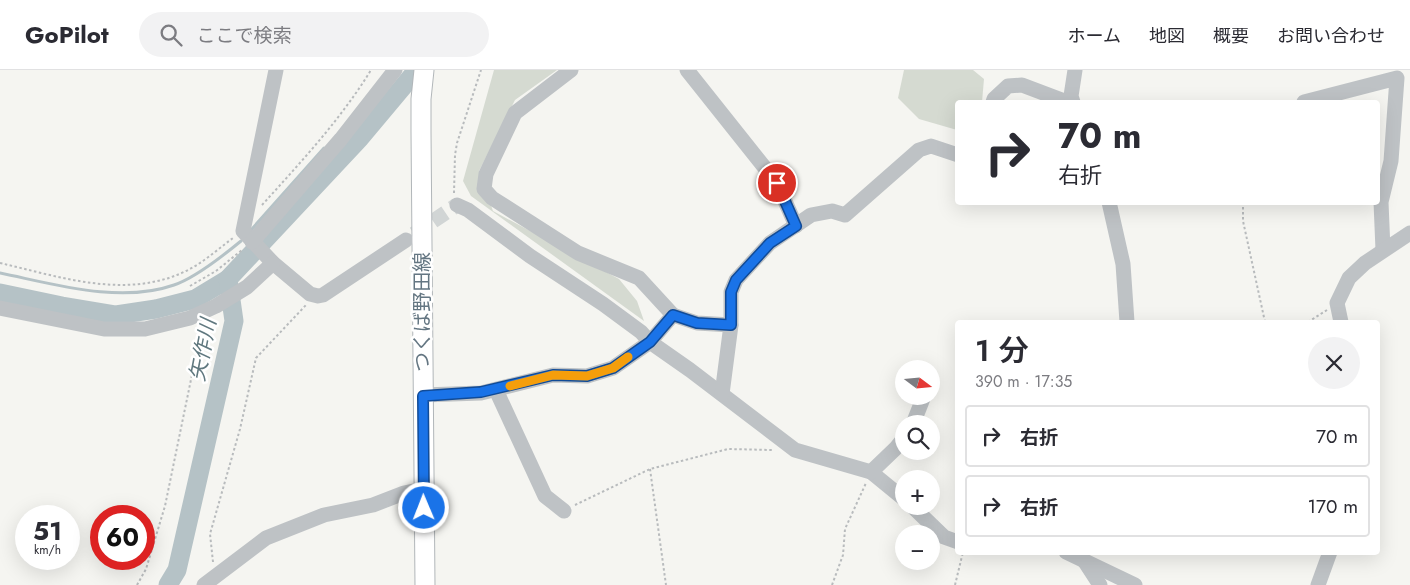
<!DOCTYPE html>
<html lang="ja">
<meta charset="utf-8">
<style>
:root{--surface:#fff;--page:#f2f2f3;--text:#2b2b33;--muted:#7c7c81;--line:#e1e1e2}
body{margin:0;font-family:Jost,"Noto Sans JP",sans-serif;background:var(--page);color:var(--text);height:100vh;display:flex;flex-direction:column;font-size:19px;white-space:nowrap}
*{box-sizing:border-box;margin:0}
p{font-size:16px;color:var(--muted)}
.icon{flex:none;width:28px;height:28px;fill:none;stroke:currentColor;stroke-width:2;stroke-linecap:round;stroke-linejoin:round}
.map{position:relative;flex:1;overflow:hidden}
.details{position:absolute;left:955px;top:250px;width:425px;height:235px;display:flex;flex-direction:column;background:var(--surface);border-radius:5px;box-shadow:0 5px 20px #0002}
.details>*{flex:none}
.top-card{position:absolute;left:955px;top:30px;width:425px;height:105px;border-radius:5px;box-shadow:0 5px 20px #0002;background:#fff;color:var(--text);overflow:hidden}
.needle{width:32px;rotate:106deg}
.controls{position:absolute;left:895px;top:290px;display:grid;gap:10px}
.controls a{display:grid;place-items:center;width:45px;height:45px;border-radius:50%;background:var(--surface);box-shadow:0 5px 20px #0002;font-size:25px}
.speed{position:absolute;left:15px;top:435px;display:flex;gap:10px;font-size:25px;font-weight:700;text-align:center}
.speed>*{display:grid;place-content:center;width:65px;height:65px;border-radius:50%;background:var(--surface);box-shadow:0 5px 20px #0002;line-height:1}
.speed small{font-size:12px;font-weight:400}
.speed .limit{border:8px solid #d22;background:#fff;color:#111}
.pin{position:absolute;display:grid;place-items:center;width:42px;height:42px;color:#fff;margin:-21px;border:2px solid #fff;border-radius:50%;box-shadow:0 1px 5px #0007}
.me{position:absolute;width:55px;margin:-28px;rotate:359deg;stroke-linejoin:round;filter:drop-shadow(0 0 4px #0008)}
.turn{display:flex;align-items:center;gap:18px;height:105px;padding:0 20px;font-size:22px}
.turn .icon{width:65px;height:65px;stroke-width:2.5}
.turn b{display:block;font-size:35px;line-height:42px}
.round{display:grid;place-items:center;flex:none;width:52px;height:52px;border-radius:26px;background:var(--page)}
.overview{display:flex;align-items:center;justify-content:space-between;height:85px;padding:0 20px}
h1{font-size:30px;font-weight:600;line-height:38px}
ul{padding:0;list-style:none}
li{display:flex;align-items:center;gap:15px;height:62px;margin:0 10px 8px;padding:0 10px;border:2px solid var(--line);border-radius:5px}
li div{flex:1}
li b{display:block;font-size:19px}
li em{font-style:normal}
header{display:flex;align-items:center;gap:30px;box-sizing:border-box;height:70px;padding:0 25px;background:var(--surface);border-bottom:1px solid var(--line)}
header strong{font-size:24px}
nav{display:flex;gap:28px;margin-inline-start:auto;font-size:18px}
.search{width:350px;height:45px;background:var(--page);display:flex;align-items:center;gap:12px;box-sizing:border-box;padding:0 18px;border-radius:28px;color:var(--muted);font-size:19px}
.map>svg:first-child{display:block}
.green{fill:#d5dad1}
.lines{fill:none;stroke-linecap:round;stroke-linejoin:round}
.stream{stroke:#b5c2c6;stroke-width:3}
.river{stroke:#b5c2c6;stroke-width:19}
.minor-tunnel{stroke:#d1d5d5;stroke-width:15;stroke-dasharray:15 8;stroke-linecap:butt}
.major-casing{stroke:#b1b6b9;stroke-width:21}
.path{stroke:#b8bbbd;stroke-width:2;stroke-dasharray:2.5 2.5;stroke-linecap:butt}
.minor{stroke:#bec2c5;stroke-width:15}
.major{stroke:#fff;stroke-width:19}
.route-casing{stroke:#114b97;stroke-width:12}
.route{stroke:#1a73e8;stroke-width:9}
.slow{stroke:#f59e0b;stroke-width:9}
.labels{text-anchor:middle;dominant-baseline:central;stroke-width:5;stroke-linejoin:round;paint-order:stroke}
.street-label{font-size:20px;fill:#647682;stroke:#fff}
.water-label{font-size:21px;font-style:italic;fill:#60787f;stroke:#fff}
</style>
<header>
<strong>GoPilot</strong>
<div class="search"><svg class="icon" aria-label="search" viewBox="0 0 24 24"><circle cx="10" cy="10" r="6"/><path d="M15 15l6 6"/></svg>ここで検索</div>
<nav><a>ホーム</a><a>地図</a><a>概要</a><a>お問い合わせ</a></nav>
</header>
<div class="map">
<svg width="1410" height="515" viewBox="0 0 1410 515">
<rect width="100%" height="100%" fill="#f5f5f1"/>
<!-- green -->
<g class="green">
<polygon points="494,0 557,0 515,30 479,101 493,141 619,209 637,231 644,251 471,126 463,111"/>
<polygon points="904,0 973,0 984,9 982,32 958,32 957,60 919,49 898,28"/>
</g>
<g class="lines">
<!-- stream -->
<g class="stream">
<polyline points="251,160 324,78"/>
<path d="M0 203C54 214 120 234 174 215 195 208 224 185 241 171"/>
</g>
<!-- river -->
<g class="river">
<polyline points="0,223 62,236 116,245 156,239 195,229 228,209"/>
<polyline points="168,515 177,500 234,251 228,209 360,68 417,0"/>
</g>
<!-- minor-tunnel -->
<polyline class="minor-tunnel" points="414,164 457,135"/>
<defs>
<polyline id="major" points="424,0 421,29 421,62 425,515"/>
</defs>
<!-- major casing -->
<use href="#major" class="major-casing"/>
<!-- path -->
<g class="path">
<polyline points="454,123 455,85 457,73 481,0"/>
<polyline points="1243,132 1243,151 1265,252"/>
<path d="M262 135C301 92 341 49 371 0"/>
<path d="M0 193C61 207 126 230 186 201 203 193 218 179 233 168"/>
<polyline points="190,216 216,201 242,180"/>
<polyline points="1308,252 1327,240"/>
<polyline points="650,399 666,515"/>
<polyline points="575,435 650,399 728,379 772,380"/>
<polyline points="213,492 210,464 240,359 256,288 306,235"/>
<polyline points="137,515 146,499 165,436 202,256"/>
<polyline points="832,515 843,485 845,459 866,413"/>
<polyline points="955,515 963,482"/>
</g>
<!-- minor -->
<g class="minor">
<polyline points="276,0 243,161 273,193 310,224 318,226 323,225 406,170"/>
<polyline points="571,0 515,43 486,104 484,119 492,128 578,183 639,208 673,245"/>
<polyline points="687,0 777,113 796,156"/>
<polyline points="993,32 994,29 1008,16 1022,15 1067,32"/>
<polyline points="1073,32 1071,26 1075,0"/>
<polyline points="1304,32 1397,8 1391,91 1381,132 1383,180"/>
<polyline points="1109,132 1123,194 1127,252"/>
<polyline points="457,135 468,140 530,186 603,234 641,262 650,272 690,300 795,380 871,402 904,429"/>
<polyline points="252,172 341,69 395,0"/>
<polyline points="0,238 104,259 145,259 190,248 216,236 247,217 273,193"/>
<polyline points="1341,252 1337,233 1349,208 1365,193 1410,163"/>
<polyline points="496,320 545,426 564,441"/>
<polyline points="722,324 731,255 731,222 736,210 770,173 811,145 832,141 845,145 919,80 931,76 958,85"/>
<polyline points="423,325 481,323 553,305 587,306 613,298 650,272 673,245 697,253 731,255"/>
<polyline points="913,354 924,326"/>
<polyline points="871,402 896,378 904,368"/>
<polyline points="912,436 944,467 958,472"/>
<polyline points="1066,482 1135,515"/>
<polyline points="1085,492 1100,515"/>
<polyline points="204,515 266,468 324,445 373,435 404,423 423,419"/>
<polyline points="1318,515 1330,482"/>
</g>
<!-- major -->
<use href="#major" class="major"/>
</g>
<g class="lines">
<defs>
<polyline id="route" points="424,438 423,326 481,322 553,305 587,306 613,298 650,272 673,245 697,253 731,255 731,222 736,210 770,173 796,156 777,113"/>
</defs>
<!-- route casing -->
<use href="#route" class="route-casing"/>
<!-- route -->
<use href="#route" class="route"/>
<!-- slow -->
<polyline class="slow" points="510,316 553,305 587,306 613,298 628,287"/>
</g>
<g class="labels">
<!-- street labels -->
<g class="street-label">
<text transform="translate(422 242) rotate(-90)">つくば野田線</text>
</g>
<!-- water labels -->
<g class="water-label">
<text transform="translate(203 280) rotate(-79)">矢作川</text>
</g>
</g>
</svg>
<div class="controls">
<a><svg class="needle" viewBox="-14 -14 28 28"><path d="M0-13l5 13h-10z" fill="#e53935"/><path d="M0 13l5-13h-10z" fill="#7c7c81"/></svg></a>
<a><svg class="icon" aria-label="search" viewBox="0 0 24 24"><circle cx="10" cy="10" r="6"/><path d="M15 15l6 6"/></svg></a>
<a>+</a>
<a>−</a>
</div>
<div class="speed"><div>51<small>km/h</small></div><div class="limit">60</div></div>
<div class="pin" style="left:777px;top:113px;background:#d93025"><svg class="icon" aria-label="arrive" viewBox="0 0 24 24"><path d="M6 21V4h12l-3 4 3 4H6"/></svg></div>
<svg class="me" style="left:424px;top:438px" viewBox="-20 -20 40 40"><circle r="17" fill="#1a73e8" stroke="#fff" stroke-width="3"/><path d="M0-11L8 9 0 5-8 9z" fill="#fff"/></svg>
<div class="top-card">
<div class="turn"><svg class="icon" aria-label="right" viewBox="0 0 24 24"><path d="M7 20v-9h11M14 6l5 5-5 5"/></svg><div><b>70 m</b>右折</div></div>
</div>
<section class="details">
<div class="overview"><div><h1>1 分</h1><p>390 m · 17:35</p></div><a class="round"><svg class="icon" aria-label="close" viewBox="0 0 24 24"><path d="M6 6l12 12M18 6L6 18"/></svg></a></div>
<ul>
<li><svg class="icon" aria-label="right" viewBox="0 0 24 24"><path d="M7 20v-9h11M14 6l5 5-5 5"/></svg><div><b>右折</b></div><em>70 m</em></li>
<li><svg class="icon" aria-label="right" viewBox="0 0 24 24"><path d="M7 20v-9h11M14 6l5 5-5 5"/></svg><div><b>右折</b></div><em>170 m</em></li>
</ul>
</section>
</div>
